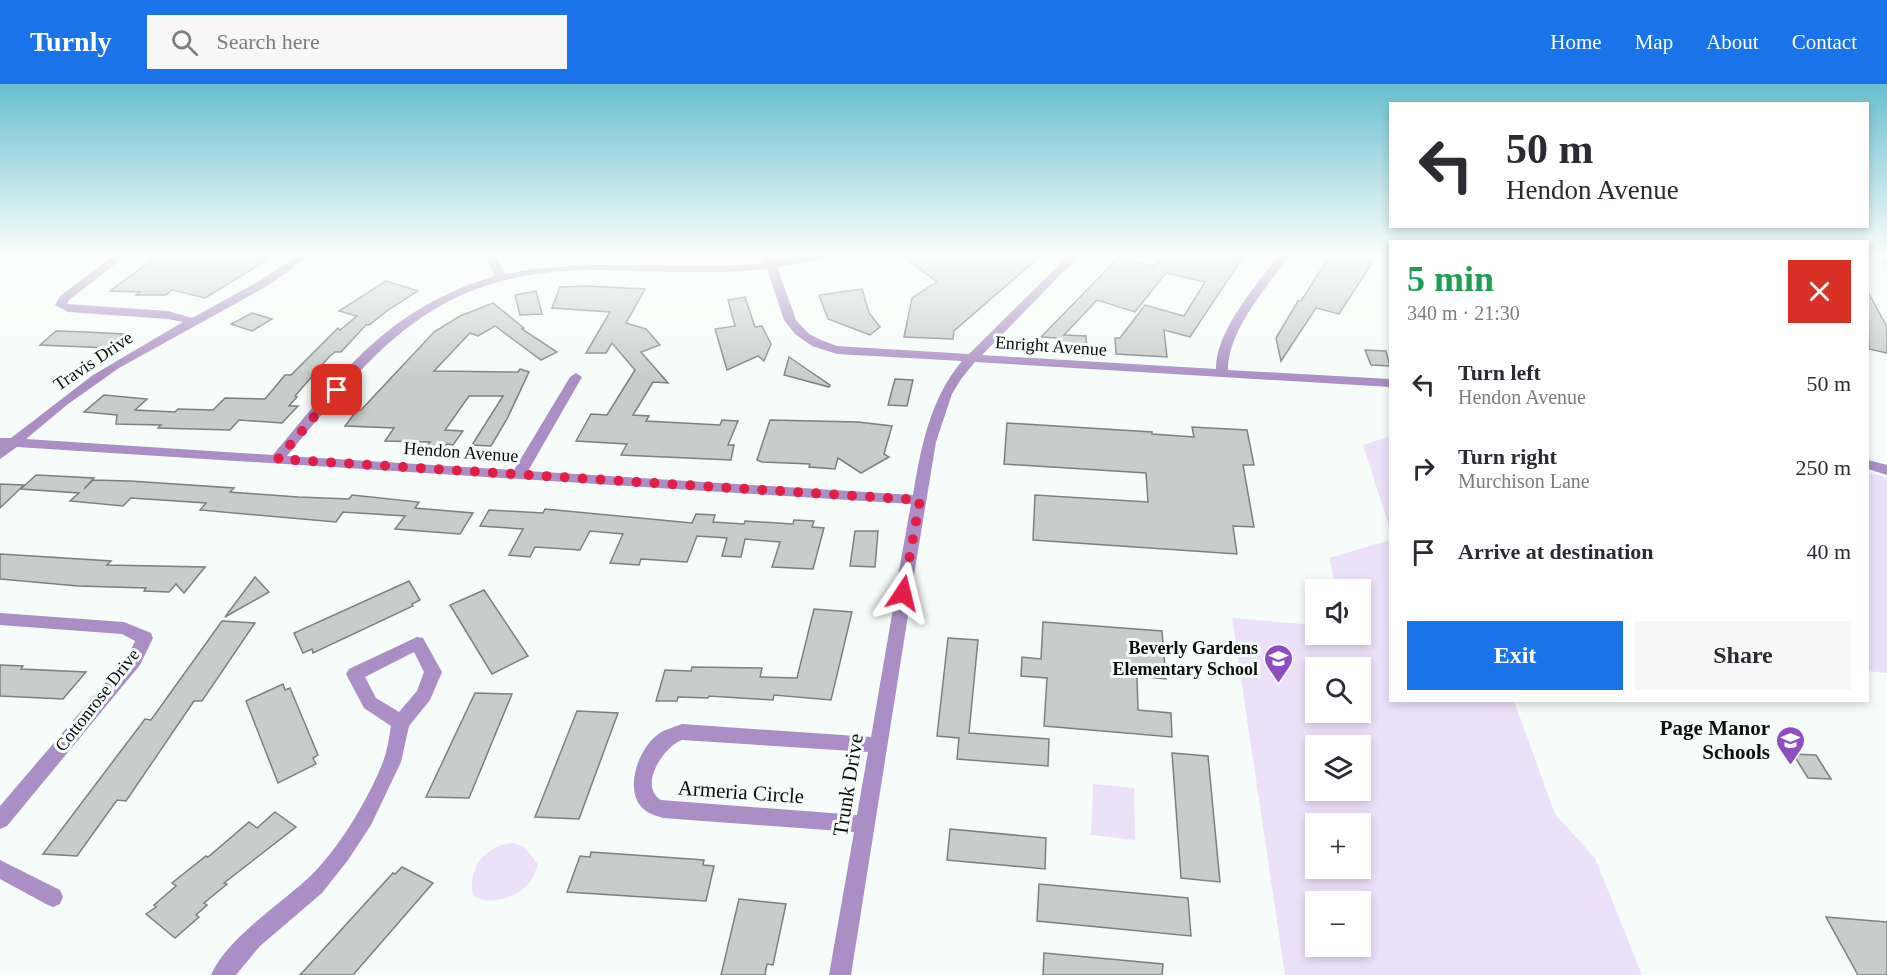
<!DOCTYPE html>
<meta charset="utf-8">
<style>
:root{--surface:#fff;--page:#f7f7f7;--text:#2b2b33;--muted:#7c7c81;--accent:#1a73e8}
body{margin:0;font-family:Georgia,serif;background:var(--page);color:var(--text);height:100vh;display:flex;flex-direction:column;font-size:22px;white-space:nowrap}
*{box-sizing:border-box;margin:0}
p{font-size:20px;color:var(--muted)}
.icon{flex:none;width:33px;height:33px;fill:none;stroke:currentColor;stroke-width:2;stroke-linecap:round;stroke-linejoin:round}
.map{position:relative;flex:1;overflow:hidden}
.sheet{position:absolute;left:1389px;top:156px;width:480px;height:462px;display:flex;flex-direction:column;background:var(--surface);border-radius:0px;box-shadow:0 3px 9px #0003}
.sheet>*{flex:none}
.hud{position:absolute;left:1389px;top:18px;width:480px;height:126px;border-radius:0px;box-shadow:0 3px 9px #0003;background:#fff;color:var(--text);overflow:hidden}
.tools{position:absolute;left:1305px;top:495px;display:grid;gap:12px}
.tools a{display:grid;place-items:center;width:66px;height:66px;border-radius:0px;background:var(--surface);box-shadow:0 3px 9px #0003;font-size:30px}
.pin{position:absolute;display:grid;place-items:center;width:51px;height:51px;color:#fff;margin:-26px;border-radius:12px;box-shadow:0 3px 9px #0006}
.me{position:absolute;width:66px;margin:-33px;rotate:10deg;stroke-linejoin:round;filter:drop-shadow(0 0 4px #0008)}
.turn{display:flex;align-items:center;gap:21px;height:126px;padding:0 18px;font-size:27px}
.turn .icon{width:78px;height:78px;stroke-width:2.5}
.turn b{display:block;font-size:42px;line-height:51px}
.round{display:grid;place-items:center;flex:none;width:63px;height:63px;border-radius:0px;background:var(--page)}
.summary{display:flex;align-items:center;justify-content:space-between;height:102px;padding:0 18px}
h1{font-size:36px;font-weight:700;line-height:45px;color:#1e9e55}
.primary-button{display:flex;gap:12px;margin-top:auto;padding:12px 18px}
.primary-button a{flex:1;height:69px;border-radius:0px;background:var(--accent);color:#fff;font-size:24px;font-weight:700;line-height:69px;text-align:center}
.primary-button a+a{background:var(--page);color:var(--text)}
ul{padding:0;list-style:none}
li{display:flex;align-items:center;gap:18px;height:84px;padding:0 18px}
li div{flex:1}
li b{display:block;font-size:22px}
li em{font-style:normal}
header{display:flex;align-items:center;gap:36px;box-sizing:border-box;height:84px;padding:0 30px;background:var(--accent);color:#fff}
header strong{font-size:28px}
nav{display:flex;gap:33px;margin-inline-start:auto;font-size:21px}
.search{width:420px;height:54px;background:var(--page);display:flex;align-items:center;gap:15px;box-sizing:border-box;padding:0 21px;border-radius:0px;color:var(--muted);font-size:22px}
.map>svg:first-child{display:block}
.green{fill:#ede1f9;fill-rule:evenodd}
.building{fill:#c7cdca;stroke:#7c817f;stroke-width:1.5}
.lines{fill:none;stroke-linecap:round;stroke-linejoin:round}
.minor{fill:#ab8ec5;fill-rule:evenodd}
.route{stroke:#e11d48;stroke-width:10;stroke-dasharray:0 18}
.labels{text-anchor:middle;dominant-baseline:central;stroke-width:6;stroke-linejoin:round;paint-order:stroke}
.street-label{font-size:18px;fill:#0c0e0d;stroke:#f6fcf9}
.poi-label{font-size:18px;font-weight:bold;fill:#0c0e0d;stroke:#f6fcf9;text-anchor:end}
.near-poi-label{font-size:21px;font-weight:bold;fill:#0c0e0d;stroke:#f6fcf9;text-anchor:end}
.near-street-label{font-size:21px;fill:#0c0e0d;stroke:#f6fcf9}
</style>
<header>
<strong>Turnly</strong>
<div class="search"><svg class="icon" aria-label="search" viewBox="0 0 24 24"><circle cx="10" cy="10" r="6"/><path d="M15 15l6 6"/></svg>Search here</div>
<nav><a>Home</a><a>Map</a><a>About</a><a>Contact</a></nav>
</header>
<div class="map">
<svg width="1887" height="891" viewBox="0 0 1887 891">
<rect width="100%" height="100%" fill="#f6fcf9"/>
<!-- green -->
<g class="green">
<polygon points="1390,352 1390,445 1363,361"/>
<polygon points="1868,388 1887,394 1887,589 1868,587"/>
<path d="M1390 456V616L1514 617 1555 730 1595 774 1642 891H1285L1232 534 1315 541 1316 550H1360V506L1336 505 1329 474ZM1316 584H1360V628H1316ZM1316 662H1360V706H1316ZM1316 740H1360V784H1316ZM1316 818H1360V862H1316Z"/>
<polygon points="1093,700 1134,704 1135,756 1091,751"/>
<path d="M513 759 524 763 538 780C536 785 534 793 530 798 517 815 490 822 473 812 467 784 486 761 513 759Z"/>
</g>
<!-- building -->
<g class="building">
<polygon points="160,170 253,170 272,173 205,214 172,206 166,211 136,211 140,208 110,207"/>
<polygon points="900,170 1022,170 1037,175 954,247 953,255 904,253 912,214 937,198"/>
<polygon points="1166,170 1245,170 1190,253 1164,246 1167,273 1116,270 1115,254 1120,254 1145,221 1184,232 1205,198 1166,189 1135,228 1097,216 1064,251 1086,252 1087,268 1057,267 1057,254 1041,253 1119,173 1153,182"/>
<polygon points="1331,170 1350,170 1348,173 1372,179 1339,230 1316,224 1281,277 1276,254 1298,217 1301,217"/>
<polygon points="386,197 418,207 391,224 369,241 366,241 341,268 335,268 329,273 295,312 297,313 289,322 298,322 282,339 239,336 230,346 158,344 161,341 116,340 117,331 84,328 104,311 147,315 135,326 175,328 178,325 213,326 225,314 265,315 285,291 291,291 338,244 340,246 357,232 339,227"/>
<polygon points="585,202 645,205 626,239 646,245 660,261 641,268 668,299 653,298 633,331 649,332 646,337 720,341 722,336 738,337 728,361 734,361 731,376 621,371 627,360 576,357 591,330 607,331 635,286 612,259 606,269 586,269 610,228 552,224 560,203"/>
<polygon points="862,205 869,229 880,243 870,251 828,235 819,211"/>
<polygon points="536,207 542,230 520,231 515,211"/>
<polygon points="1868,208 1887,243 1887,269 1869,265"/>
<polygon points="745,213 755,243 762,242 771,260 764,277 758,272 727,286 715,245 735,242 728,216"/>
<polygon points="493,219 524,244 522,245 557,268 541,276 495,242 478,252 470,249 434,287 518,288 520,285 529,288 507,335 491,362 472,361 503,312 469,312 445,346 463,347 453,361 447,360 445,364 427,362 430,358 385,357 394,344 345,342 357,326 361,326 434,248 460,232"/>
<polygon points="252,229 272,235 252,247 231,240"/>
<polygon points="56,247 87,248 123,250 108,264 40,261"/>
<polygon points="1365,266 1386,267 1390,282 1371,281"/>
<polygon points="789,273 830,301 829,303 784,291"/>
<polygon points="895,295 913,296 907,322 888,321"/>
<polygon points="770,336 858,338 892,342 884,370 889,373 861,389 838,374 835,385 809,383 810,380 762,378 757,376"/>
<polygon points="1007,339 1152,348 1152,350 1194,353 1192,343 1247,346 1254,381 1243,381 1254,443 1233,442 1237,470 1033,456 1035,411 1148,418 1146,389 1004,380"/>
<polygon points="36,391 94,394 84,405 93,396 130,397 234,404 230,408 298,413 349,415 352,411 419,418 415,424 473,429 460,450 395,445 405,432 343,428 336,438 200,426 206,419 131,414 123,422 70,417 79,409 21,405"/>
<polygon points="0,400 24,401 0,424"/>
<polygon points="545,425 692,439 696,430 715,431 713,438 744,440 745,437 793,440 794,436 814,437 812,443 824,444 813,485 772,483 780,458 745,455 741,473 722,472 727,454 697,452 687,478 641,475 639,481 610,479 623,450 590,447 580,466 535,463 530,473 509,471 523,445 480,442 489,426 543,429"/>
<polygon points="855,447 878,447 875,483 850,482"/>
<polygon points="0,470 111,477 107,481 205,483 184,509 176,500 169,508 144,507 146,504 78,502 0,495"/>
<polygon points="255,493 269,508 225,533"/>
<polygon points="409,497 420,516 412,520 413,522 313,569 312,565 303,569 294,549"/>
<polygon points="484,506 528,572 492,590 450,521"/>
<polygon points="814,525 852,528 831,616 774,611 773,616 709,612 708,614 678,613 677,617 656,617 665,586 691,587 692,583 762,584 760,593 797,594"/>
<polygon points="222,537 255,539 202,617 194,617 126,717 117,716 77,772 43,770 145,635 151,636"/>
<polygon points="1043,538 1162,547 1166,595 1137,592 1138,626 1171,629 1172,653 1044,642 1047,594 1021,592 1022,573 1041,575"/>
<polygon points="948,554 978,556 969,649 1049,655 1048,682 957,675 959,654 937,652"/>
<polygon points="0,581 23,582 21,585 86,588 63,615 0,612"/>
<polygon points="283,600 285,606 290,604 318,671 313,674 316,680 278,699 246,617"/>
<polygon points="475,609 512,610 469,714 426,713"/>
<polygon points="577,627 618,629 579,735 535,733"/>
<polygon points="1172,669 1208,672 1220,798 1181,794"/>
<polygon points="1793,670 1816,671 1831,695 1808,694"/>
<polygon points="275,728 296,743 224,799 227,800 204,819 207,821 196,831 199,833 175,854 146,830 156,823 154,821 176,802 172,799 206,772 208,773 249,738 257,744"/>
<polygon points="950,745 1046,754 1045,785 947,776"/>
<polygon points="591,768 704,776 703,781 714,782 706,817 567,808 580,772 590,773"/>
<polygon points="402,783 433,799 353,891 300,891 393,789 395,790"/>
<polygon points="1039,800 1188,814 1191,852 1037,837"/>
<polygon points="739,815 786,820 773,881 767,880 765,891 721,891"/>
<polygon points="1826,833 1887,838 1887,891 1858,891"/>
<polygon points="1044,869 1163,880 1162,891 1043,891"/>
</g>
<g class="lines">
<!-- minor -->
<g class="minor">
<path d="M116 170H128L69 216 67 220 168 227 192 234 261 196 300 170H312L269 201 119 284 68 320 26 355 273 371C343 288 386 225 495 192L486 173 489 170 495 171 505 190C591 172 678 188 764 179L762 170H772L775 177 814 170H834L814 177 777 183 796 236 809 250 821 256 837 262 969 270 1070 170H1081L982 271 1216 285C1216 245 1257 202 1279 170H1290C1268 203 1228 245 1228 286L1390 295V303L975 278 961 295 952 310 936 358 911 509 906 514 910 519 851 891H829L854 748 663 734C657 732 650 730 646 727 621 709 639 662 660 649 666 645 675 643 682 640L871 653 894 519 899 514 895 509 911 420 17 363 0 375V354H11L93 291 183 238 168 235 68 228 55 221 60 212ZM767 185 784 236 795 250 812 262 837 270 962 277C930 315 921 363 913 411L528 387 582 293 576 289 570 293 514 386 287 372C377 264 432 190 584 186 645 185 705 192 767 185ZM682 656 868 668 857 731 661 716C638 702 663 663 682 656Z"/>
<polygon points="1873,170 1884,170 1887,173 1887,182"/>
<polygon points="1868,376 1887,381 1887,391 1868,385"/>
<polygon points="0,529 124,538 151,549 153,554 140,581 7,742 0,745 0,722 128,572 135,557 122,550 0,541"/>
<path d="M417 553 423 554 442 588 430 616 409 642 401 678 371 741 348 776 322 809 260 862 236 891H211C225 857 277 822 305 797 336 770 368 716 383 678 387 667 389 654 391 642L364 624 346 590 349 585ZM414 568 424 588 417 607 399 628 376 614 365 593Z"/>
<polygon points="0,776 60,806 63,813 60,820 53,823 46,820 0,795"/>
</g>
</g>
<!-- sky -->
<linearGradient id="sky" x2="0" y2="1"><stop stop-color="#69bfcf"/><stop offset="0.58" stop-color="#fbfefc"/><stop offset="1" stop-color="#fbfefc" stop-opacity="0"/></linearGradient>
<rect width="1887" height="295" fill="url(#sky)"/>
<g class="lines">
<!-- route -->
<polyline class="route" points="337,306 278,375 920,416 903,509"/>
</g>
<!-- icons -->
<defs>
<symbol id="school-pin" viewBox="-11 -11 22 30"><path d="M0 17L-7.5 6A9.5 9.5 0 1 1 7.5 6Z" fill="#8f4dc1" stroke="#f6fcf9"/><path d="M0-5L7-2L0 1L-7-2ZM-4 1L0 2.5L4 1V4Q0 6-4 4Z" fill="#fff"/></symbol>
</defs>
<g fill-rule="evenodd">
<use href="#school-pin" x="1262" y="558" width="33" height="45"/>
<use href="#school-pin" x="1774" y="640" width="33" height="45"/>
</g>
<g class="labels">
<!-- street labels -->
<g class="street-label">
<text transform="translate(1051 262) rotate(4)">Enright Avenue</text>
<text transform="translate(93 277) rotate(-34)">Travis Drive</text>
<text transform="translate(461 368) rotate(4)">Hendon Avenue</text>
<text transform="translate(97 616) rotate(-52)">Cottonrose Drive</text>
</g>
<!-- poi labels -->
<g class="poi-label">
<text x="1258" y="564">Beverly Gardens<tspan x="1258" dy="21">Elementary School</tspan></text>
</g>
<!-- near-poi labels -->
<g class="near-poi-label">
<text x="1770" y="644">Page Manor<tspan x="1770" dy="24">Schools</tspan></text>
</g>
<!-- near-street labels -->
<g class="near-street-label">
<text transform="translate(848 701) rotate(-81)">Trunk Drive</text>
<text transform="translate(741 708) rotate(4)">Armeria Circle</text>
</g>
</g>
</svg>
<div class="tools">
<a><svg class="icon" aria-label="sound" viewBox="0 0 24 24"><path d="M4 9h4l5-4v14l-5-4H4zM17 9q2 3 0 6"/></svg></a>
<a><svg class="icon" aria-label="search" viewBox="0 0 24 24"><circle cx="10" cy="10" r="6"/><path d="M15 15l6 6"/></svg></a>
<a><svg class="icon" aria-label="layers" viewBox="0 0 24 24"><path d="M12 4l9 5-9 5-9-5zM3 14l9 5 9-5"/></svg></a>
<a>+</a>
<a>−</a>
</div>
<div class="pin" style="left:337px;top:306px;background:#d93025"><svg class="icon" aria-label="arrive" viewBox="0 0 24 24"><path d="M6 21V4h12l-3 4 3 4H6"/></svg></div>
<svg class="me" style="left:903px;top:509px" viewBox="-20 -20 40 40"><path d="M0-17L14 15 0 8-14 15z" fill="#e11d48" stroke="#fff" stroke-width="4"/></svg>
<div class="hud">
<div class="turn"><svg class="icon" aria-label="left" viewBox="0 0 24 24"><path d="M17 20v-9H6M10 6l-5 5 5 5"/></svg><div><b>50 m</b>Hendon Avenue</div></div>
</div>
<section class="sheet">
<div class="summary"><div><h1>5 min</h1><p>340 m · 21:30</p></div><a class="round" style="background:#d93025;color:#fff"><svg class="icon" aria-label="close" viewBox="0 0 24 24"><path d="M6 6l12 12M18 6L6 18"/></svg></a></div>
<ul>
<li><svg class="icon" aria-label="left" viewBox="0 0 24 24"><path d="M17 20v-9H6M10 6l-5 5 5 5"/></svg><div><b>Turn left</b><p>Hendon Avenue</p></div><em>50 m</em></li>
<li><svg class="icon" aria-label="right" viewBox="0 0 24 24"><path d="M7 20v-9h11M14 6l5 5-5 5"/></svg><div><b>Turn right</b><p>Murchison Lane</p></div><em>250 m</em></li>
<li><svg class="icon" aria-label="arrive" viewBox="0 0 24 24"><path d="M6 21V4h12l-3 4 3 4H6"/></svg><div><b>Arrive at destination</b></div><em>40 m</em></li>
</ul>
<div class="primary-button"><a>Exit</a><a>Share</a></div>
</section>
</div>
